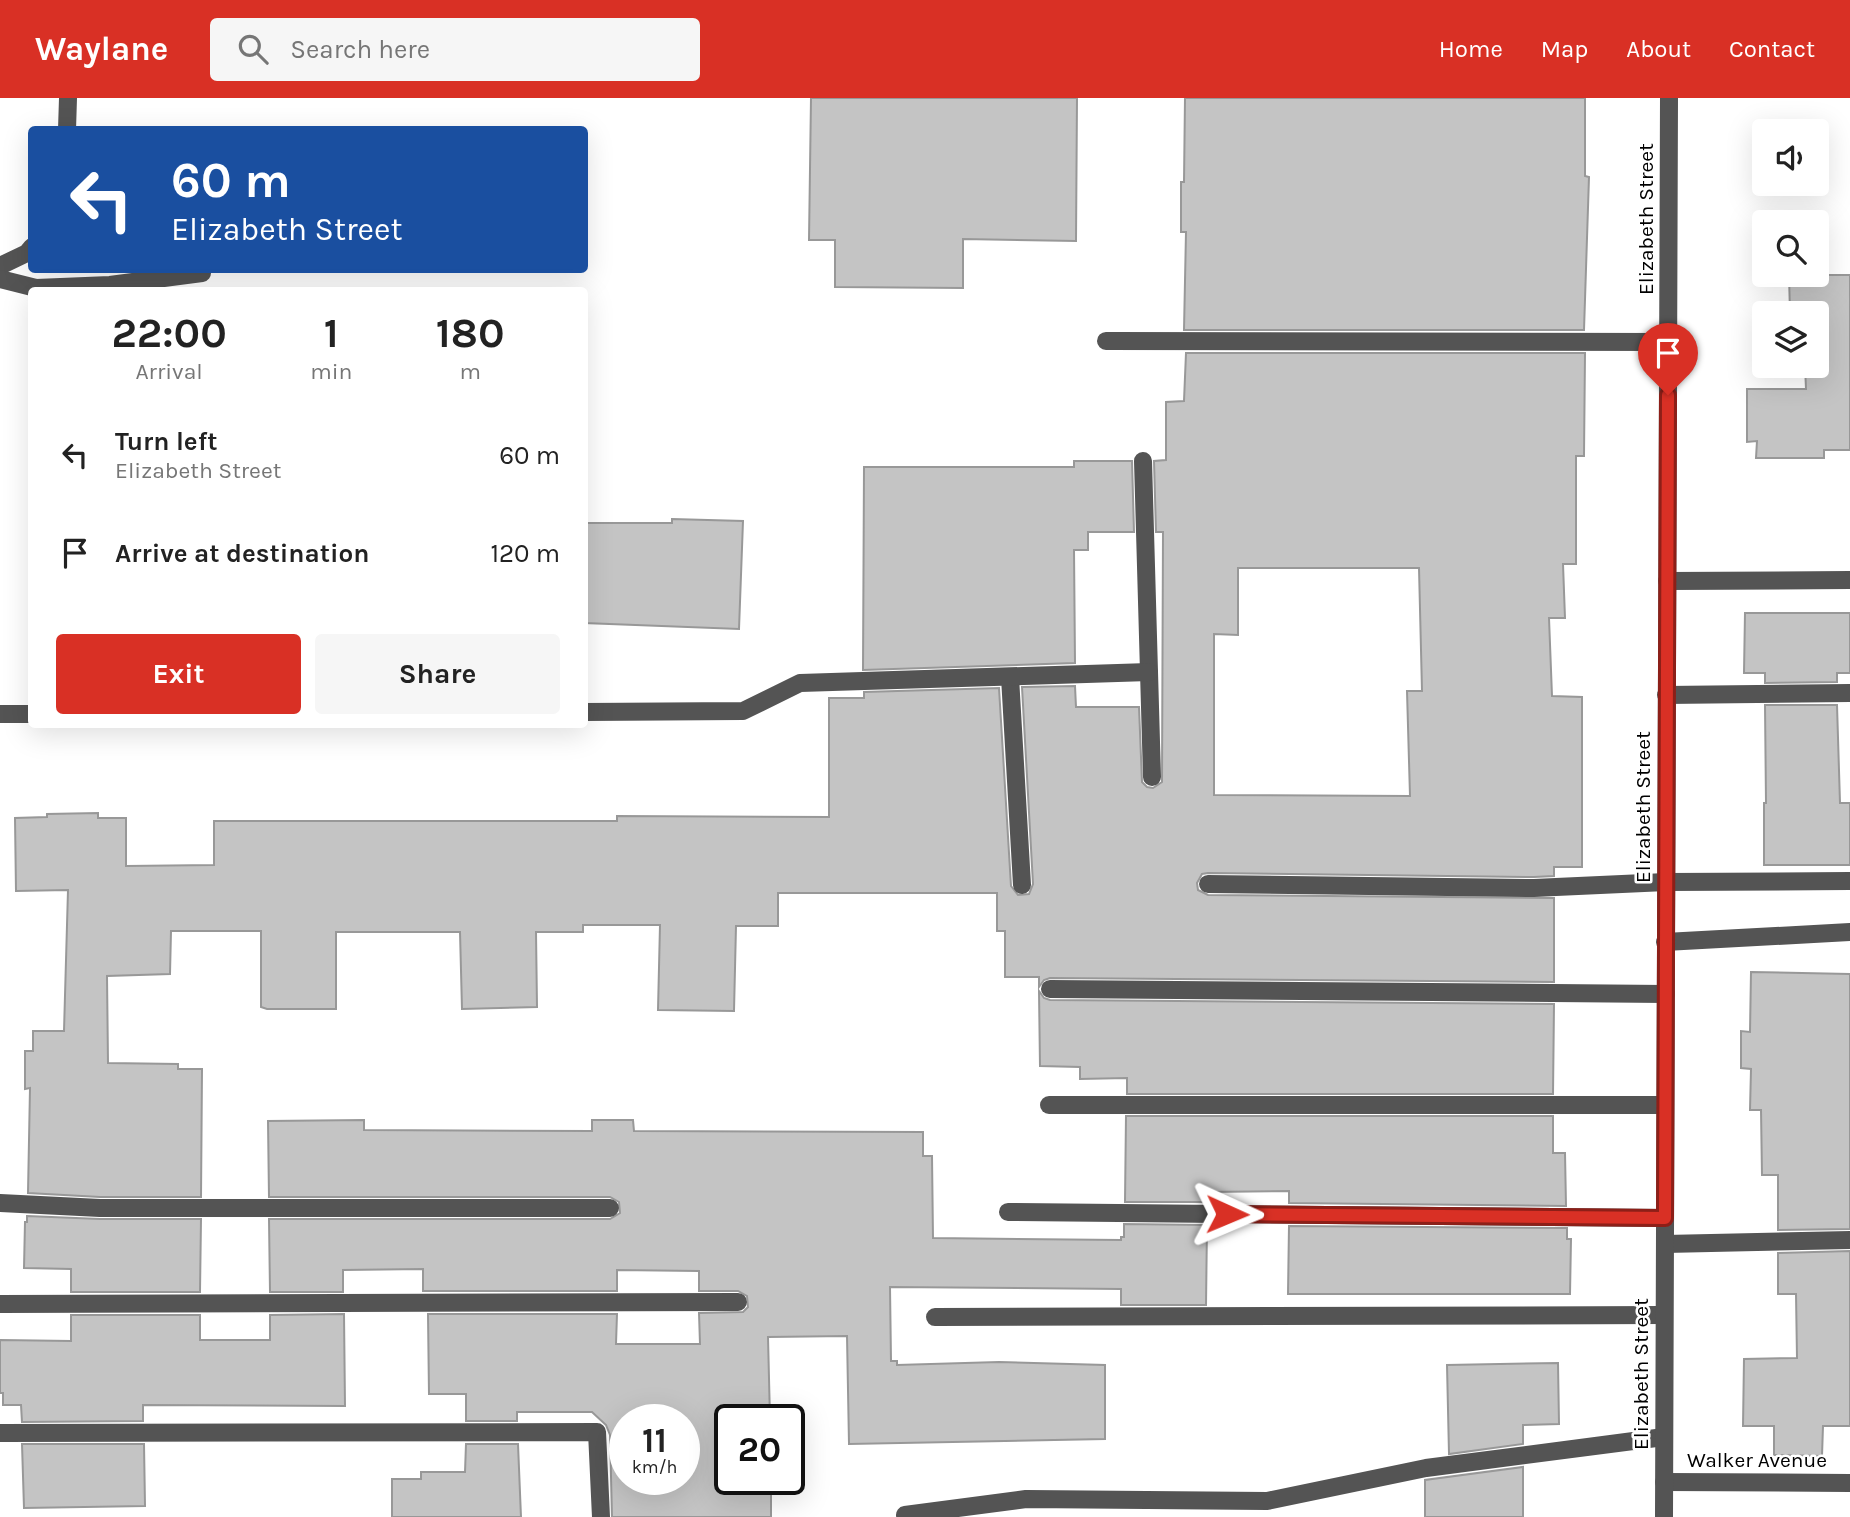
<!DOCTYPE html>
<style>
:root{--surface:#fff;--page:#f6f6f6;--text:#222;--muted:#767676;--accent:#d93025}
body{margin:0;font-family:Karla,sans-serif;background:var(--page);color:var(--text);height:100vh;display:flex;flex-direction:column;font-size:26px;white-space:nowrap}
*{box-sizing:border-box;margin:0}
p{font-size:23px;color:var(--muted)}
.icon{flex:none;width:38px;height:38px;fill:none;stroke:currentColor;stroke-width:2;stroke-linecap:round;stroke-linejoin:round}
.map{position:relative;flex:1;overflow:hidden}
.sheet{position:absolute;left:28px;top:189px;width:560px;height:441px;display:flex;flex-direction:column;background:var(--surface);border-radius:7px;box-shadow:0 7px 28px #0002}
.sheet>*{flex:none}
.hud{position:absolute;left:28px;top:28px;width:560px;height:147px;border-radius:7px;box-shadow:0 7px 28px #0002;background:#1a4fa0;color:#fff;overflow:hidden}
.tools{position:absolute;left:1752px;top:21px;display:grid;gap:14px}
.tools a{display:grid;place-items:center;width:77px;height:77px;border-radius:7px;background:var(--surface);box-shadow:0 7px 28px #0002;font-size:35px}
.speed{position:absolute;left:609px;top:1306px;display:flex;gap:14px;font-size:35px;font-weight:700;text-align:center}
.speed>*{display:grid;place-content:center;width:91px;height:91px;border-radius:50%;background:var(--surface);box-shadow:0 7px 28px #0002;line-height:1}
.speed small{font-size:18px;font-weight:400}
.speed .limit{border:4px solid #111;border-radius:10px;background:#fff;color:#111}
.pin{position:absolute;display:grid;place-items:center;width:60px;height:60px;color:#fff;margin:-72px -30px;border-radius:50% 50% 50% 0;rotate:-45deg;box-shadow:0 0 7px #0007}
.pin .icon{rotate:45deg}
.me{position:absolute;width:77px;margin:-38px;rotate:91deg;stroke-linejoin:round;filter:drop-shadow(0 0 5px #0008)}
.turn{display:flex;align-items:center;gap:24px;height:147px;padding:0 28px;font-size:32px}
.turn .icon{width:91px;height:91px;stroke-width:2.5}
.turn b{display:block;font-size:49px;line-height:60px}
.eta{display:flex;justify-content:space-evenly;align-items:center;height:119px;text-align:center}
.eta b{font-size:42px;font-weight:700;line-height:49px}
.cta{display:flex;gap:14px;margin-top:auto;padding:14px 28px}
.cta a{flex:1;height:80px;border-radius:7px;background:var(--accent);color:#fff;font-size:28px;font-weight:700;line-height:80px;text-align:center}
.cta a+a{background:var(--page);color:var(--text)}
ul{padding:0;list-style:none}
li{display:flex;align-items:center;gap:21px;height:98px;padding:0 28px}
li div{flex:1}
li b{display:block;font-size:26px}
li em{font-style:normal}
header{display:flex;align-items:center;gap:42px;box-sizing:border-box;height:98px;padding:0 35px;background:var(--accent);color:#fff}
header strong{font-size:33px}
nav{display:flex;gap:38px;margin-inline-start:auto;font-size:24px}
.search{width:490px;height:63px;background:var(--page);display:flex;align-items:center;gap:18px;box-sizing:border-box;padding:0 24px;border-radius:7px;color:var(--muted);font-size:26px}
.map>svg:first-child{display:block}
.building{fill:#c4c4c4;stroke:#989898;stroke-width:2;fill-rule:evenodd}
.lines{fill:none;stroke-linecap:round;stroke-linejoin:round}
.minor{stroke:#545454;stroke-width:18}
.route-casing{stroke:#8d1f18;stroke-width:18}
.route{stroke:#d93025;stroke-width:12}
.labels{text-anchor:middle;dominant-baseline:central;stroke-width:5;stroke-linejoin:round;paint-order:stroke}
.street-label{font-size:21px;fill:#000;stroke:#fff}
</style>
<header>
<strong>Waylane</strong>
<div class="search"><svg class="icon" aria-label="search" viewBox="0 0 24 24"><circle cx="10" cy="10" r="6"/><path d="M15 15l6 6"/></svg>Search here</div>
<nav><a>Home</a><a>Map</a><a>About</a><a>Contact</a></nav>
</header>
<div class="map">
<svg width="1850" height="1419" viewBox="0 0 1850 1419">
<rect width="100%" height="100%" fill="#fff"/>
<!-- building -->
<g class="building">
<polygon points="811,0 1077,0 1076,143 963,141 963,190 835,189 835,142 809,142"/>
<polygon points="1185,0 1585,0 1585,78 1589,79 1584,232 1184,232 1186,134 1181,134 1181,84 1184,84"/>
<polygon points="1789,177 1850,177 1850,352 1824,352 1824,360 1756,360 1757,343 1747,344 1747,291 1806,291 1805,268 1816,268 1816,215 1790,215"/>
<path d="M1186 255H1585L1584 358H1576V466H1563L1565 520H1549L1552 598 1582 599V769H1554V778L1534 779 1208 775 1202 776 1197 785 1198 792 1208 797 1554 800V884L1050 880 1044 882 1039 889V879H1005V833H997V795H778V828H736L734 913 658 912 660 827H583V834H536L537 909 462 911 460 834H336V911H267L261 909V833H171L170 876 107 878 108 965 178 966V971H202L201 1099H100L28 1095 30 990 25 991V953H33V933H64L68 792 16 793 15 720 47 719V716L98 715V720H126V768L214 767V723H617V718L829 719V600H864V594L999 590 1011 788 1018 797 1029 796 1033 786 1022 589 1075 588 1076 609H1139L1142 684 1147 689 1153 690 1162 684 1163 434H1156L1154 363 1166 362V304L1184 303ZM1238 470H1419L1422 593H1407L1410 698 1214 697V536L1238 537Z"/>
<polygon points="1074,363 1132,363 1134,434 1088,434 1088,452 1074,452 1075,565 863,572 864,369 1074,369"/>
<polygon points="672,421 743,423 739,531 584,525 584,425 672,425"/>
<polygon points="1745,515 1850,515 1850,575 1837,575 1837,584 1765,585 1765,575 1744,575"/>
<polygon points="1765,607 1837,607 1840,705 1850,705 1850,767 1764,767 1764,705 1766,705"/>
<polygon points="1751,874 1850,876 1850,1131 1778,1132 1778,1077 1762,1077 1761,1012 1750,1012 1751,971 1741,970 1741,933 1750,934"/>
<polygon points="1039,893 1044,900 1050,902 1554,906 1553,996 1127,996 1127,980 1080,981 1080,969 1040,968"/>
<polygon points="1126,1018 1553,1018 1553,1055 1565,1055 1566,1108 1289,1105 1289,1093 1207,1094 1207,1104 1125,1104"/>
<path d="M364 1022V1032L592 1033V1022H633L634 1033 923 1034V1058H932L933 1140 1121 1142V1139H1124V1126L1207 1127 1206 1207H1121V1191L890 1189 891 1263H897V1267L999 1264 1105 1267V1341L849 1346 847 1238 768 1239 770 1321H730V1381H771V1419H612L610 1337 606 1327 592 1314H517V1323H466V1296H429L428 1216H617L616 1246H700L699 1215 743 1214 748 1209 747 1198 738 1193H699V1173L617 1172V1193H423V1171L343 1172V1194H270L269 1121H610L620 1115 619 1104 610 1099H269L268 1023ZM625 1321H684V1381H625Z"/>
<polygon points="27,1118 100,1121 201,1121 200,1194 71,1194 71,1171 24,1170 25,1124 27,1124"/>
<polygon points="1289,1128 1567,1130 1567,1141 1571,1141 1570,1196 1288,1196"/>
<polygon points="1850,1153 1850,1328 1823,1328 1822,1358 1774,1357 1774,1328 1743,1328 1744,1261 1797,1260 1796,1196 1778,1196 1778,1155"/>
<polygon points="344,1216 345,1308 143,1307 143,1323 22,1324 21,1307 3,1307 3,1295 0,1295 0,1242 71,1243 71,1217 200,1217 200,1242 270,1242 270,1217"/>
<polygon points="1558,1265 1559,1326 1523,1327 1523,1346 1449,1356 1447,1267"/>
<polygon points="22,1346 144,1346 145,1408 24,1410"/>
<polygon points="466,1346 518,1346 521,1419 392,1419 392,1381 421,1381 421,1374 465,1374"/>
<polygon points="1523,1369 1523,1419 1425,1419 1425,1382"/>
</g>
<g class="lines">
<!-- minor -->
<g class="minor">
<polyline points="67,32 68,0"/>
<polyline points="0,168 27,155 32,149"/>
<polyline points="0,181 36,190 110,187 202,175"/>
<polyline points="1106,243 1668,244"/>
<polyline points="1143,363 1152,679"/>
<polyline points="1667,483 1850,482"/>
<polyline points="1010,579 1022,787"/>
<polyline points="1666,597 1850,595"/>
<polyline points="584,614 743,613 800,585 1149,574"/>
<polyline points="0,616 32,616"/>
<polyline points="1208,786 1534,790 1666,784 1850,783"/>
<polyline points="1665,844 1850,834"/>
<polyline points="1050,891 1666,896"/>
<polyline points="1049,1007 1665,1007"/>
<polyline points="0,1105 100,1110 610,1110"/>
<polyline points="1008,1114 1665,1120"/>
<polyline points="1665,1146 1850,1142"/>
<polyline points="0,1206 738,1204"/>
<polyline points="935,1219 1664,1217"/>
<polyline points="0,1335 597,1334 601,1419"/>
<polyline points="1664,1384 1850,1385"/>
<polyline points="905,1417 1026,1401 1267,1403 1426,1370 1664,1339"/>
<polyline points="1664,1419 1669,0"/>
</g>
</g>
<g class="lines">
<defs>
<polyline id="route" points="1227,1116 1665,1120 1668,297"/>
</defs>
<!-- route casing -->
<use href="#route" class="route-casing"/>
<!-- route -->
<use href="#route" class="route"/>
</g>
<g class="labels">
<!-- street labels -->
<g class="street-label">
<text transform="translate(1646 121) rotate(-90)">Elizabeth Street</text>
<text transform="translate(1643 709) rotate(-90)">Elizabeth Street</text>
<text transform="translate(1641 1276) rotate(-90)">Elizabeth Street</text>
<text x="1757" y="1362">Walker Avenue</text>
</g>
</g>
</svg>
<div class="tools">
<a><svg class="icon" aria-label="sound" viewBox="0 0 24 24"><path d="M4 9h4l5-4v14l-5-4H4zM17 9q2 3 0 6"/></svg></a>
<a><svg class="icon" aria-label="search" viewBox="0 0 24 24"><circle cx="10" cy="10" r="6"/><path d="M15 15l6 6"/></svg></a>
<a><svg class="icon" aria-label="layers" viewBox="0 0 24 24"><path d="M12 4l9 5-9 5-9-5zM3 14l9 5 9-5"/></svg></a>
</div>
<div class="speed"><div>11<small>km/h</small></div><div class="limit">20</div></div>
<div class="pin" style="left:1668px;top:297px;background:#d93025"><svg class="icon" aria-label="arrive" viewBox="0 0 24 24"><path d="M6 21V4h12l-3 4 3 4H6"/></svg></div>
<svg class="me" style="left:1227px;top:1116px" viewBox="-20 -20 40 40"><path d="M0-17L14 15 0 8-14 15z" fill="#d93025" stroke="#fff" stroke-width="4"/></svg>
<div class="hud">
<div class="turn"><svg class="icon" aria-label="left" viewBox="0 0 24 24"><path d="M17 20v-9H6M10 6l-5 5 5 5"/></svg><div><b>60 m</b>Elizabeth Street</div></div>
</div>
<section class="sheet">
<div class="eta">
<div><b>22:00</b><p>Arrival</p></div>
<div><b>1</b><p>min</p></div>
<div><b>180</b><p>m</p></div>
</div>
<ul>
<li><svg class="icon" aria-label="left" viewBox="0 0 24 24"><path d="M17 20v-9H6M10 6l-5 5 5 5"/></svg><div><b>Turn left</b><p>Elizabeth Street</p></div><em>60 m</em></li>
<li><svg class="icon" aria-label="arrive" viewBox="0 0 24 24"><path d="M6 21V4h12l-3 4 3 4H6"/></svg><div><b>Arrive at destination</b></div><em>120 m</em></li>
</ul>
<div class="cta"><a>Exit</a><a>Share</a></div>
</section>
</div>
